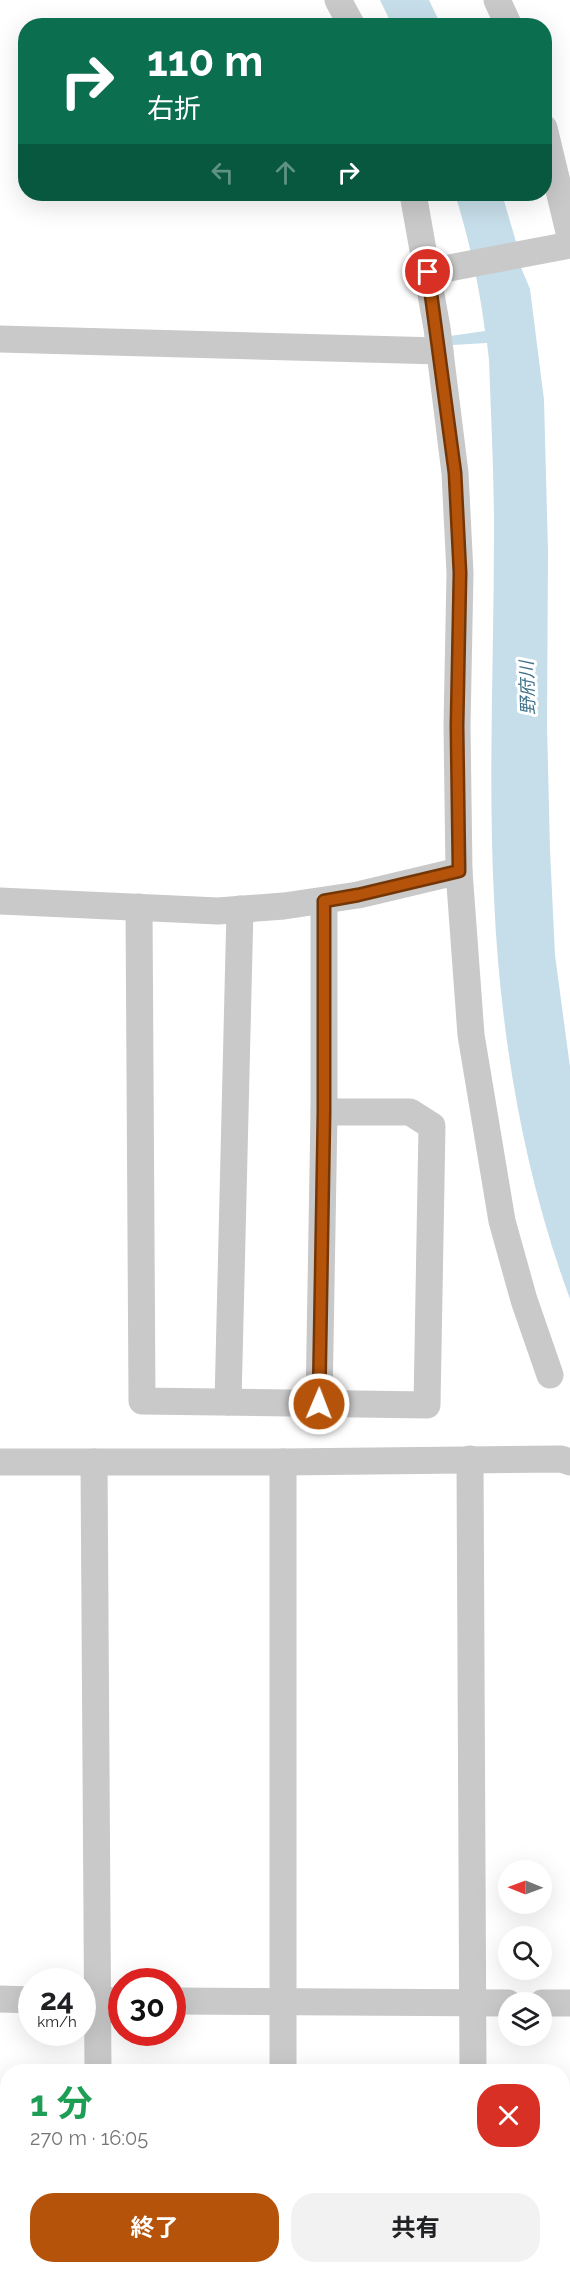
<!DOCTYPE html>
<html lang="ja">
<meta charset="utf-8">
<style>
:root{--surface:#fff;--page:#f2f2f2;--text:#202124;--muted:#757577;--accent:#b45309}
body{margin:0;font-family:Raleway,"Noto Sans JP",sans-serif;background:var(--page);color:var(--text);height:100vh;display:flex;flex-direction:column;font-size:22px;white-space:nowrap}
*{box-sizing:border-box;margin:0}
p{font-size:20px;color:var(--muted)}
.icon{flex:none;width:33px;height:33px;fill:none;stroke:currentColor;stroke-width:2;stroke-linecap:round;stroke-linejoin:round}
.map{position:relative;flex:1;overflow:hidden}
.drawer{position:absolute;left:0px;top:2064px;width:570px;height:210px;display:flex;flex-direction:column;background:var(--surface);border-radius:24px 24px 0 0;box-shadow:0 6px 24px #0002}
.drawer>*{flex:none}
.hud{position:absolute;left:18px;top:18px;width:534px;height:183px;border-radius:24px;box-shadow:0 6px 24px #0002;background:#0b6e4f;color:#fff;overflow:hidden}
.needle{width:39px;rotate:271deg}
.controls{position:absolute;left:498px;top:1860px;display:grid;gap:12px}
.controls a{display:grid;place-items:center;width:54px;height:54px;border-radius:50%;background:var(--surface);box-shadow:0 6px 24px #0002;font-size:30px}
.speed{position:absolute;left:18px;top:1968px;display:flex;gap:12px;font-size:30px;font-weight:700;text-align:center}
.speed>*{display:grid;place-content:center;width:78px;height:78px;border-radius:50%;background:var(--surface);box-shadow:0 6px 24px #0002;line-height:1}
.speed small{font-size:15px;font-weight:400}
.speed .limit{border:9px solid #d22;background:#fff;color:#111}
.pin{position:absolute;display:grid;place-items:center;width:51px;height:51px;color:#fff;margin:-26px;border:3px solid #fff;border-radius:50%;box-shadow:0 2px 6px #0007}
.me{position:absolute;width:66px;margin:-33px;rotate:1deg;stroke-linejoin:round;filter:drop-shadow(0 0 4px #0008)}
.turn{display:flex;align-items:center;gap:21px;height:126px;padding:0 30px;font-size:27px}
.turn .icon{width:78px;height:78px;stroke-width:2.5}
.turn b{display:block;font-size:42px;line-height:51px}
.lanes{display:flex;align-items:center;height:57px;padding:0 30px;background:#0003;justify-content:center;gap:30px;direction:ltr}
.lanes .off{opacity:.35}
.round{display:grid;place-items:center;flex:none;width:63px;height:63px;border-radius:24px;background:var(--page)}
.headline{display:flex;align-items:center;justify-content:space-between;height:102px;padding:0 30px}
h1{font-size:36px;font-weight:700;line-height:45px;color:#1e9e55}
.action{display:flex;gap:12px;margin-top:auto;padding:12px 30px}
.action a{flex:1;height:69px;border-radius:24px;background:var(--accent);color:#fff;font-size:24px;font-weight:700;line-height:69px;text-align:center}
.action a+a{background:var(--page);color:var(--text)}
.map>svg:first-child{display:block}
.water{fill:#c6dee9}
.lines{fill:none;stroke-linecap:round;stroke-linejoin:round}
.minor{stroke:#c9c9c9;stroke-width:27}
.rail-casing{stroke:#818181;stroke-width:7}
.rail{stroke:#fff;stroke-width:4.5;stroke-dasharray:14;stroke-linecap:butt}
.route-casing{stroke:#753606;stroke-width:15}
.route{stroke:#b45309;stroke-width:10}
.labels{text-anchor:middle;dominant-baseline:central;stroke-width:6;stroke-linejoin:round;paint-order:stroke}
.water-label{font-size:18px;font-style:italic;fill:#3e728a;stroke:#fff}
</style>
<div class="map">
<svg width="570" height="2274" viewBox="0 0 570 2274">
<rect width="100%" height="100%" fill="#fff"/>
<!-- water -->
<g class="water">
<polygon points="380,0 429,0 441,25 392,25"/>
<path d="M455 194H502L517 245 520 265 530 289 544 400 548 552 547 725 550 850 555 955 570 1067V1299C523 1172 500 1033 494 898 488 776 494 653 494 531 494 474 491 417 489 360L487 343 452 345 450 336 485 331C479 284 469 239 455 194Z"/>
</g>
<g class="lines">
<!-- minor -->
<g class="minor">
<polyline points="338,0 352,26"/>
<polyline points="497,0 509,26"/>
<polyline points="544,128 570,236"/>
<polyline points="413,194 437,328 455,473 460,573 457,726 459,871 471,1035 502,1221 524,1300 550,1375"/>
<polyline points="428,272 570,245"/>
<polyline points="0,339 440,351"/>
<polyline points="0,901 218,911 284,906 358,895 459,871"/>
<polyline points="139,907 142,1401 427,1405 432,1126 410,1112 324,1112"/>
<polyline points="228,1402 240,909"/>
<polyline points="319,1403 324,1112 324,901"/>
<polyline points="470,1459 473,2072"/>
<polyline points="0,1462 283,1462 561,1459 570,1462"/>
<polyline points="94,1462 98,2072"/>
<polyline points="283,1462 283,2072"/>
<polyline points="0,1999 32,2000"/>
<polyline points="82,2000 122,2001"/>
<polyline points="172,2001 508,2003"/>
<polyline points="542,2003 570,2003"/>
<polyline points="95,2274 95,2266"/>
<polyline points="280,2274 280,2266"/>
<polyline points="471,2274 471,2266"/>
</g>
<defs>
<g id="rail">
<polyline points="562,2252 570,2237"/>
<polyline points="552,2274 555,2266"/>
</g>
</defs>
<!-- rail casing -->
<use href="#rail" class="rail-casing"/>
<!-- rail -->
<use href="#rail" class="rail"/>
</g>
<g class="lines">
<defs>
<polyline id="route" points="319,1404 324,1112 324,901 358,895 459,871 457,726 460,573 455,473 428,272"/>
</defs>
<!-- route casing -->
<use href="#route" class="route-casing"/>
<!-- route -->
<use href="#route" class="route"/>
</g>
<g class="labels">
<!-- water labels -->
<g class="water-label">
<text transform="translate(527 688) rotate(-92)">野府川</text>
</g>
</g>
</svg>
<div class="controls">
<a><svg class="needle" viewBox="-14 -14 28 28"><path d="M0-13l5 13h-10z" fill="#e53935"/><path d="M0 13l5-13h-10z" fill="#757577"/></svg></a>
<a><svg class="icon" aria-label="search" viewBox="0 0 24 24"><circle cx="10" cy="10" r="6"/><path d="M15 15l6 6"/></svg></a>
<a><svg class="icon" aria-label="layers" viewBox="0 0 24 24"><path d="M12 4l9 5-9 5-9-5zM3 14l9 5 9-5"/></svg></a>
</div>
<div class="speed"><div>24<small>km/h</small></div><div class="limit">30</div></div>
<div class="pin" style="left:428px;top:272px;background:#d93025"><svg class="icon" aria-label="arrive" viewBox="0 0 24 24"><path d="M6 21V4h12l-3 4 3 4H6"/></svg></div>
<svg class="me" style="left:319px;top:1404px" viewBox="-20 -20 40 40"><circle r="17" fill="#b45309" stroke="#fff" stroke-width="3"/><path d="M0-11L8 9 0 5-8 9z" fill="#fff"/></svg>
<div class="hud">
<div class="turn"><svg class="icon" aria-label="right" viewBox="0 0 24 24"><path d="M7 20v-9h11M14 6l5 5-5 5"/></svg><div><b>110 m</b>右折</div></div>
<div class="lanes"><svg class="icon off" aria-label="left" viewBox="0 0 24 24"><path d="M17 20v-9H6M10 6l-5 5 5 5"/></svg><svg class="icon off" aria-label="ahead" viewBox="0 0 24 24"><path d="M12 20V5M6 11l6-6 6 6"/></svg><svg class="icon" aria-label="right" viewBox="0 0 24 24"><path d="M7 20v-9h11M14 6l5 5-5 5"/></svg></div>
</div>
<section class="drawer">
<div class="headline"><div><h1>1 分</h1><p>270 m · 16:05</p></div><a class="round" style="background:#d93025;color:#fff"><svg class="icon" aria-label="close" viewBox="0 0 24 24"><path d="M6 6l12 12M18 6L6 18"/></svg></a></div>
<div class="action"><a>終了</a><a>共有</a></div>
</section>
</div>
